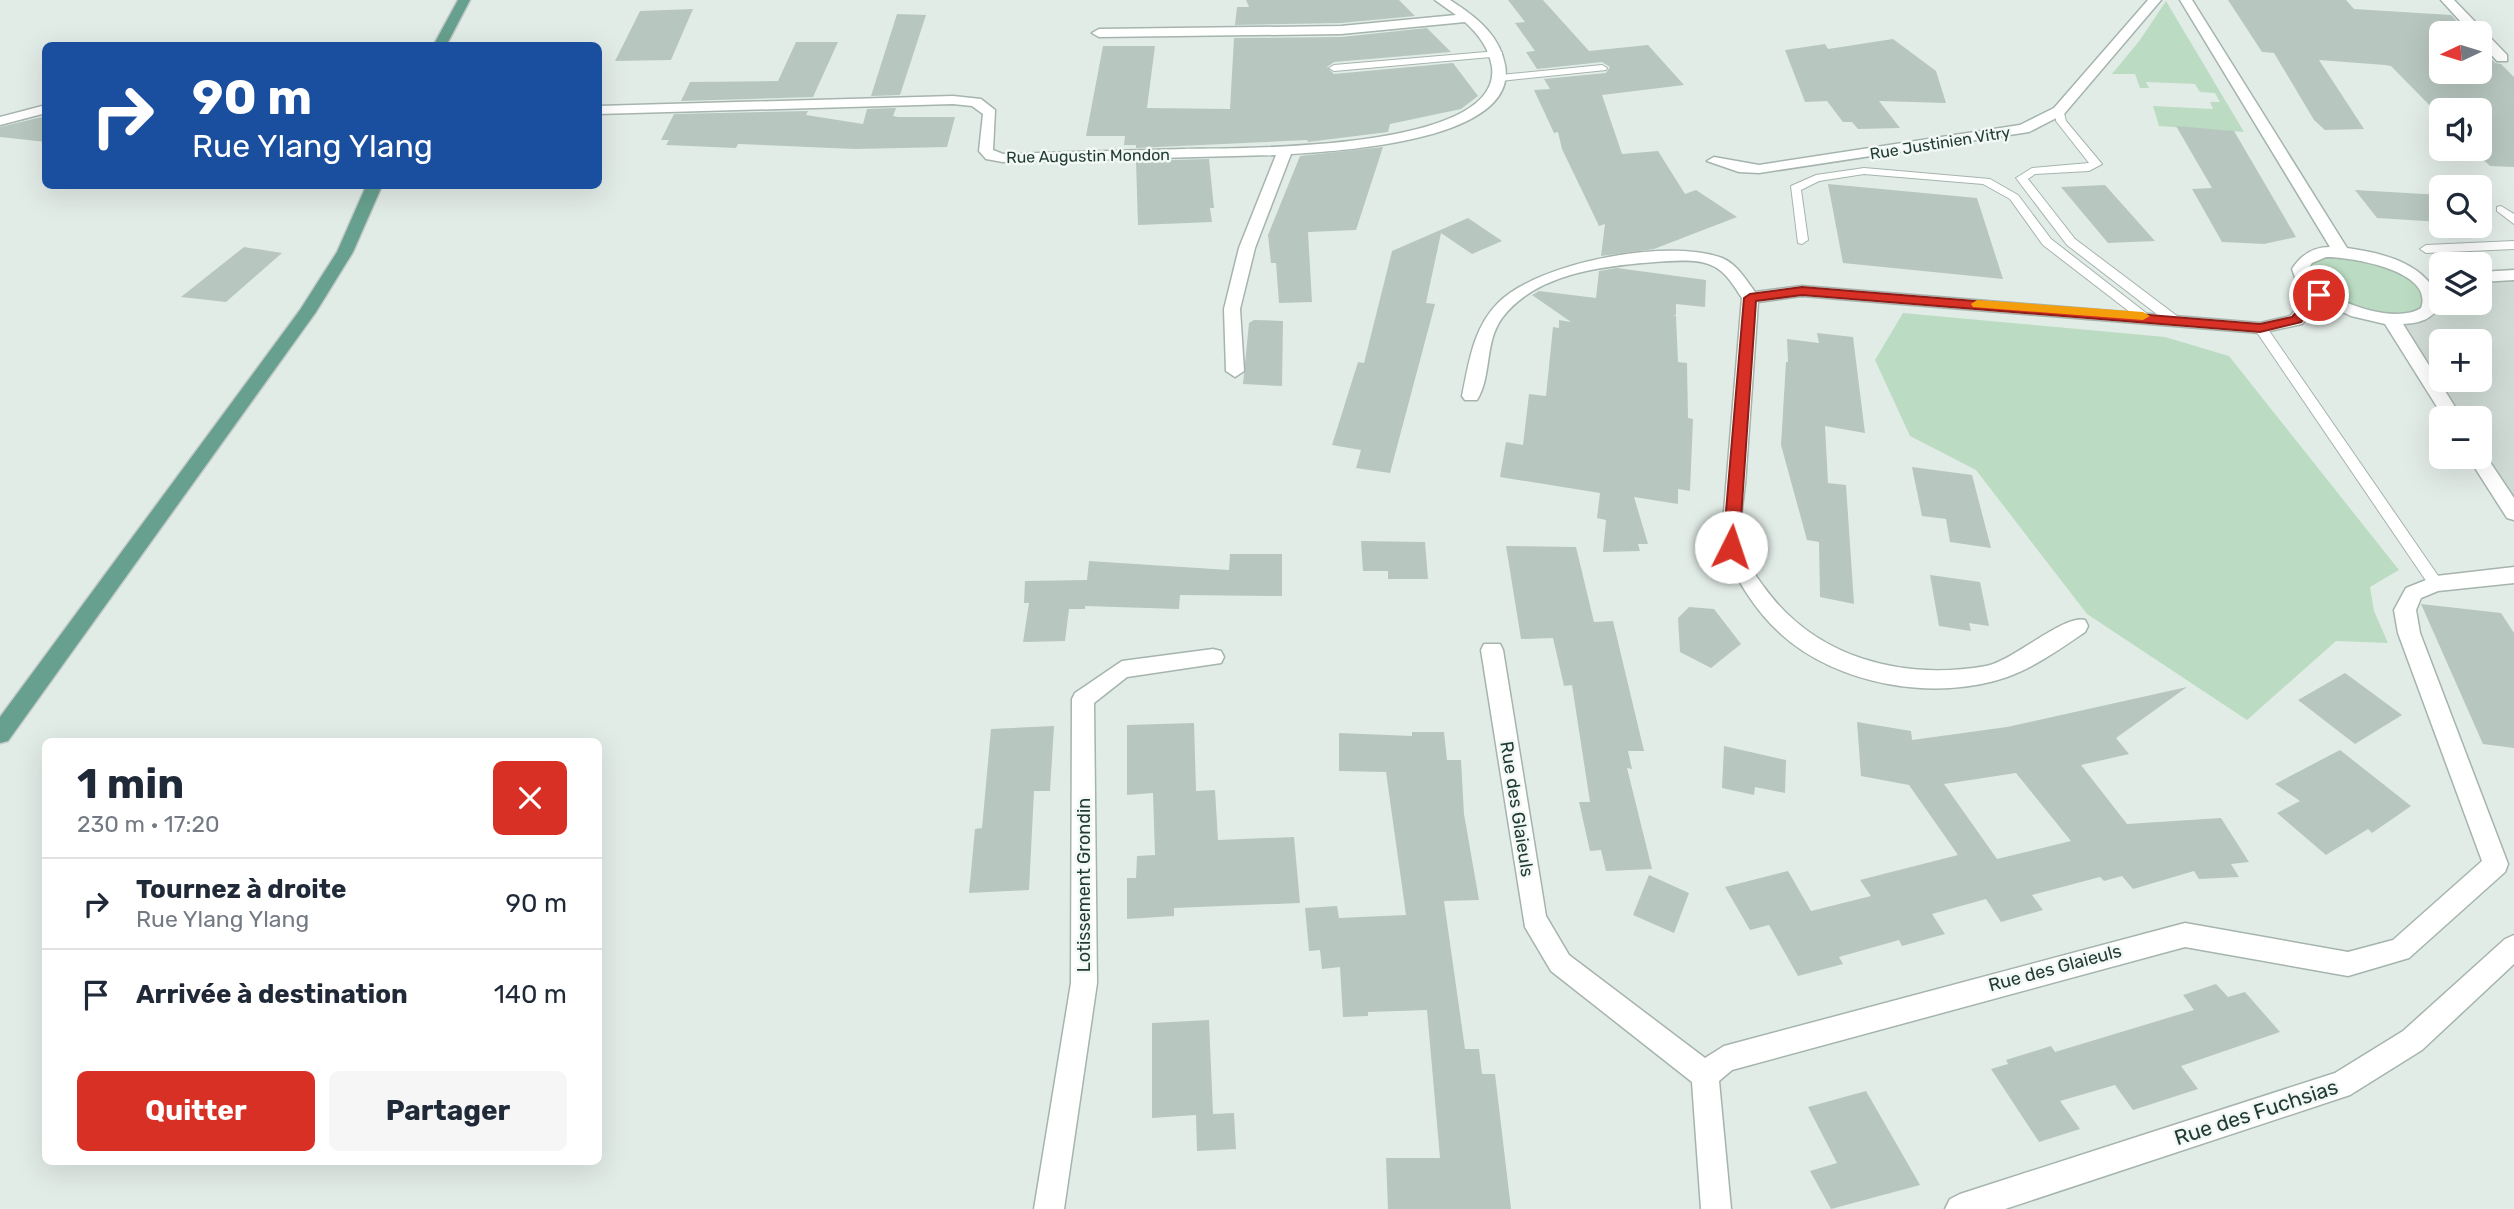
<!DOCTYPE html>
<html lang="fr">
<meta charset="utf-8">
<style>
:root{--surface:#fff;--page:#f6f6f7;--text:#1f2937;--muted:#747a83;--line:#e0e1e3;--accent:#d93025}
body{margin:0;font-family:Rubik,sans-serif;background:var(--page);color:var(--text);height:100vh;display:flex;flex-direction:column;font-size:26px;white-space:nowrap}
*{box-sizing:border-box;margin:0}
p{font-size:23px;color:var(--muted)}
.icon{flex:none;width:38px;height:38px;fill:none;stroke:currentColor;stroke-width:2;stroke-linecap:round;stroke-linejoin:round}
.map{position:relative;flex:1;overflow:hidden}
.details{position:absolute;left:42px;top:738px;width:560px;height:427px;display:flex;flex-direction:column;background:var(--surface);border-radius:10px;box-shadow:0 7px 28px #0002}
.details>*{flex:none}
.banner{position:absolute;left:42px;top:42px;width:560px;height:147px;border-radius:10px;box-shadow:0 7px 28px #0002;background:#1a4fa0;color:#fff;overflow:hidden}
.needle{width:46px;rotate:266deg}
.controls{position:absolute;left:2429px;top:21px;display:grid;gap:14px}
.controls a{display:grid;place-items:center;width:63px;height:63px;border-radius:10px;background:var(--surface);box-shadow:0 7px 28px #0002;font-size:35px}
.pin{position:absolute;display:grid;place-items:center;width:60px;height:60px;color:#fff;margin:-30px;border:4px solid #fff;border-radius:50%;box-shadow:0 2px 7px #0007}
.me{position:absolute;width:77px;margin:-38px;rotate:4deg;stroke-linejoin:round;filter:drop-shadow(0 0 5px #0008)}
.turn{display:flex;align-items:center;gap:24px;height:147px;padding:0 35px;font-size:32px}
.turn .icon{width:91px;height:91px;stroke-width:2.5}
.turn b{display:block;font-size:49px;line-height:60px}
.round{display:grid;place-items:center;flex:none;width:74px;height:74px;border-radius:10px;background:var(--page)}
.headline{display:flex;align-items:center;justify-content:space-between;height:119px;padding:0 35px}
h1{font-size:42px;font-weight:700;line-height:52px}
.action{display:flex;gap:14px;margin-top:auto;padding:14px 35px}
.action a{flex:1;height:80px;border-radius:10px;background:var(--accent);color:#fff;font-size:28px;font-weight:700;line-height:80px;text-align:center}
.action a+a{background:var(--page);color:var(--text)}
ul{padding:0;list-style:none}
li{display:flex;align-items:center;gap:21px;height:91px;padding:0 35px;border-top:2px solid var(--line)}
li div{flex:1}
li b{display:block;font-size:26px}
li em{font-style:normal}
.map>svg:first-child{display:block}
.built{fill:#d0dbd5;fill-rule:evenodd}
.green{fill:#bbdcc2}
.building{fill:#b7c6bf;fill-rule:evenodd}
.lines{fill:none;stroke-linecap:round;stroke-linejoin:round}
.service-casing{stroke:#a5b4ad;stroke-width:2}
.minor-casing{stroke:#a5b4ad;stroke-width:3}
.primary-casing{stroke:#c1c8c6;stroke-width:3}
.service{fill:#fff;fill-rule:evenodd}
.minor{fill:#fff;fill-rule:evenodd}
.primary{fill:#67a08e;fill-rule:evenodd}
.route{fill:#d93025;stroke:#8d1f18;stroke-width:2}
.slow{fill:#f59e0b}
.labels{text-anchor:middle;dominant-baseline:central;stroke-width:5;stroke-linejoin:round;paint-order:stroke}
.far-street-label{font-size:16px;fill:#223c33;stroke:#f2f8f5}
.street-label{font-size:18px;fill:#223c33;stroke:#f2f8f5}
.near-street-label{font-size:21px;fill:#223c33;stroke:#f2f8f5}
</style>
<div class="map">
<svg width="2514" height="1209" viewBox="0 0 2514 1209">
<rect width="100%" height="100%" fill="#e2ece7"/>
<!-- built -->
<path class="built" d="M2514 275V515L2477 457H2480V418H2452L2405 344 2401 320 2418 280 2441 279V303H2480V277ZM2441 341H2480V380H2441Z"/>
<!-- green -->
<g class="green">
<polygon points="2166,1 2244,132 2159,126 2153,106 2213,109 2210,102 2220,102 2215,93 2200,92 2195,84 2146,82 2149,88 2140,88 2135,74 2112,74 2140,40"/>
<polygon points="2323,252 2402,270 2432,302 2401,320 2318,295 2302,263"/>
<polygon points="1903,313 2165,337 2229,356 2399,570 2370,587 2374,611 2388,643 2336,641 2247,720 2087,614 1976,470 1910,436 1875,360"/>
</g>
<!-- building -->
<g class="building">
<polygon points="1246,0 1399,0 1415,16 1341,23 1235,25 1237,7 1249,7"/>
<polygon points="1508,0 1543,0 1589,51 1648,45 1684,85 1602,95 1622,154 1658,151 1685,194 1696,190 1737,217 1654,249 1601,256 1605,224 1599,226 1562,149 1558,132 1554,133 1534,90 1550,89 1544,79 1606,73 1610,67 1602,62 1537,69 1526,52 1535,51 1515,23 1525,22"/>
<polygon points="2228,0 2346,0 2354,9 2451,15 2468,33 2441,33 2441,72 2480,72 2480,46 2495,63 2501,64 2514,77 2514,167 2490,166 2472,149 2480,149 2480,110 2441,110 2441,117 2391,66 2385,65 2319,60 2364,129 2325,130 2314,120 2274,53 2262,52"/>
<polygon points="693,9 671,60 615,61 640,11"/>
<polygon points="897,14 926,15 900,95 871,96"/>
<polygon points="1427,28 1451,52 1334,62 1327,67 1334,74 1453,63 1478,96 1461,109 1390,124 1388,132 1308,142 1307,140 1136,148 1136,145 1124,145 1125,136 1086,136 1103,46 1155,46 1147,108 1230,109 1234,38 1341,37"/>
<polygon points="1893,39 1936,71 1946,103 1879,101 1900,128 1858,129 1852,122 1843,122 1827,101 1805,102 1785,50 1825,44 1828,49"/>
<polygon points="796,42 838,42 813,97 681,101 690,82 778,81"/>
<polygon points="896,108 893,116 898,117 955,117 947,147 855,149 738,144 736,148 666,145 669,140 661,140 674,114 808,111 806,115 863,124 867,109"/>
<polygon points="46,116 46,142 0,137 0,127"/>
<polygon points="2176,126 2234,131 2296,237 2264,244 2222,242 2192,189 2212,188"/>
<polygon points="1383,147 1356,230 1308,232 1312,302 1279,303 1276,263 1271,263 1268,235 1300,156"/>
<polygon points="1209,159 1214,208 1210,208 1212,222 1138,225 1136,161"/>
<polygon points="1828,184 1977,198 2003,279 1843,263"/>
<polygon points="2105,185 2155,241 2108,243 2061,187"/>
<polygon points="2355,190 2441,195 2441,222 2377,218"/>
<polygon points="1468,218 1502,241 1472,254 1441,233 1426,303 1435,304 1390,473 1356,468 1361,450 1332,445 1358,362 1364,363 1392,251"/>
<polygon points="244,247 282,253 226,302 181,297"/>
<polygon points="1617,268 1706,280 1705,307 1676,304 1676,315 1673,316 1676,316 1678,362 1687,363 1688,418 1693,419 1690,491 1678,489 1678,504 1634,497 1648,544 1638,544 1640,551 1603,552 1606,520 1597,518 1600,493 1500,477 1506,442 1523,445 1529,394 1546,396 1553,327 1559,328 1559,320 1571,322 1532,295 1539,291 1596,298 1599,271"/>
<polygon points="1254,320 1283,321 1282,386 1243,384 1249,323"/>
<polygon points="1817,333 1853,337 1865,433 1825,426 1828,483 1846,485 1854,604 1820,597 1819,542 1807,540 1781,445 1786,362 1788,362 1787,339 1819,343"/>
<polygon points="1912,467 1972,475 1991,548 1950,542 1946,519 1922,516"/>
<polygon points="1361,541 1425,542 1428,579 1388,579 1388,571 1363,571"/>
<polygon points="1506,546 1576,547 1594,622 1613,621 1644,751 1628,751 1632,769 1627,768 1652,869 1606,871 1601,850 1590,851 1579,802 1590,802 1572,685 1564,686 1553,638 1521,639"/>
<polygon points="1230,554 1282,554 1282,596 1180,595 1179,609 1085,606 1085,609 1069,609 1065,641 1023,642 1029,603 1024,603 1025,581 1087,580 1089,561 1229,570"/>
<polygon points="1930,575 1980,582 1989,626 1969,623 1971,631 1939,626"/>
<polygon points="2421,604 2501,613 2514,633 2514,748 2483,744"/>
<polygon points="1689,607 1714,609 1741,644 1711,668 1680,652 1678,618"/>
<polygon points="2345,673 2402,715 2355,744 2298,700"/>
<path d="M2187 687 2116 738 2129 754 2081 765 2127 824 2221 818 2249 862 2231 864 2239 877 2199 879 2194 871 2133 889 2122 876 2104 881 2100 877 2032 895 2043 910 2001 922 1986 899 1932 914 1945 934 1902 946 1899 940 1839 957 1843 964 1798 976 1769 925 1750 930 1725 887 1788 871 1811 911 1871 896 1860 880 1958 855 1909 785 1861 776 1857 722 1911 731 1912 740 2007 727ZM2016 773 2071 841 1997 859 1944 784Z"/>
<polygon points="1194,723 1196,791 1215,790 1218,840 1294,837 1300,903 1174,908 1174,916 1127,919 1127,878 1136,878 1137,856 1155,855 1153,793 1127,795 1127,725"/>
<polygon points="1054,726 1050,791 1034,791 1029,890 969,893 975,829 982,828 991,729"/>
<polygon points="1412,732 1444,732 1447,760 1461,760 1464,814 1479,900 1444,901 1465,1049 1479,1049 1482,1074 1495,1074 1511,1209 1388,1209 1386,1158 1440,1158 1427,1010 1368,1012 1368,1016 1343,1017 1340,967 1322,969 1320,950 1309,951 1305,908 1337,906 1339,918 1406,915 1386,772 1339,771 1339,733 1412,736"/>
<polygon points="1724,746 1786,760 1785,793 1755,787 1754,795 1722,788"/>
<polygon points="2340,750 2411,806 2372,833 2368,829 2326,855 2277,813 2300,801 2275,784"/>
<polygon points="1649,875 1689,893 1674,933 1633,915"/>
<polygon points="2216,984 2228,997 2245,992 2280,1032 2181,1066 2198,1089 2133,1110 2115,1085 2060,1101 2080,1129 2039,1142 1991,1069 2008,1064 2006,1060 2051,1046 2055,1052 2194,1010 2183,995"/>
<polygon points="1209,1020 1213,1114 1234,1113 1236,1149 1197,1151 1196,1115 1152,1118 1152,1023"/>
<polygon points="1866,1091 1920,1185 1831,1209 1810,1171 1837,1163 1808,1107"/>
</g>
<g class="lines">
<defs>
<g id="service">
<polygon points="1498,51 1502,52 1502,56 1334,71 1329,68 1334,65"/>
<polygon points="1602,65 1607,68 1606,70 1500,81 1495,78 1500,75"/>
<polygon points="2055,109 2063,109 2066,121 2102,164 2089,171 2035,174 2028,179 2075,239 2177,316 2177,322 2167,322 2067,245 2016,178 2032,168 2089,163 2056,121"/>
<polygon points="1864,168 1990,179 2018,195 2051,239 2150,316 2144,320 2139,319 2043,245 2010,199 1983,184 1864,174 1819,181 1801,190 1808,240 1802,244 1798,243 1791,186 1816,175"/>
<polygon points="2501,206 2514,214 2514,224 2497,211 2497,207"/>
<polygon points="2514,241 2514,249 2426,253 2420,249 2426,245"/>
<polygon points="2260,324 2265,325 2441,580 2444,584 2441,588 2431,588 2254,328"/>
</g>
<g id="minor">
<path d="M1435 0H1450L1456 4C1479 19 1500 37 1505 65 1519 141 1339 151 1291 154L1255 248 1240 309 1244 371 1235 377 1226 371 1224 309 1239 248 1276 155 1003 162 986 159 979 151 983 114 972 106 953 104 598 114V106L953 96 981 99 995 110 993 150 1003 154C1063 152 1124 151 1184 149 1238 148 1503 152 1492 67 1489 48 1479 35 1465 22L1341 34 1099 37 1092 33 1099 29 1341 26 1456 15Z"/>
<polygon points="2148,0 2161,0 2064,114 2029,132 1759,173 1739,172 1707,161 1714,157 1759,165 2020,125 2054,108"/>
<path d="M2180 0H2192L2347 248C2383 253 2430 264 2440 304 2433 320 2419 323 2403 324L2462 418H2444L2385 324 2351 316 2321 302 2302 324 2260 333 1802 296 1758 302C1754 358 1750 415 1746 471 1745 495 1738 522 1741 545 1743 559 1756 576 1764 587 1815 658 1902 681 1986 666 2013 661 2064 614 2085 620L2088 626 2085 632C2060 649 2035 667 2007 677 1935 702 1837 685 1781 634 1754 610 1737 579 1721 547L1742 298C1734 286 1726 272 1713 266 1697 258 1672 261 1655 262 1603 266 1536 273 1502 318 1484 343 1492 376 1477 400H1465L1462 396C1469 363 1473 328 1498 303 1539 262 1668 238 1722 258 1737 264 1746 280 1755 292L1802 286 2260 323 2290 316 2310 294 2297 283 2292 269C2301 255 2313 247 2330 247ZM2326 257C2349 257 2435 270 2421 308 2394 326 2318 300 2308 269L2312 263Z"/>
<polygon points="2441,0 2454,0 2507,55 2507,61 2497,61 2480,42 2480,33 2471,33"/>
<polygon points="46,105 46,113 0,125 0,117"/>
<polygon points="2514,270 2514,280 2480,282 2480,272"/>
<polygon points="2480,451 2484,453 2514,498 2514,520 2507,518 2468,457 2480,457"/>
<polygon points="2514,567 2514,583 2438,591 2421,598 2416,610 2420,633 2508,864 2505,872 2409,958 2348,976 2185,947 1732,1070 1719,1081 1731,1209 1701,1209 1692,1082 1551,971 1525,927 1481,650 1484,644 1500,644 1503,650 1546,916 1569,955 1705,1058 1724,1046 2185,923 2348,952 2393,940 2482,861 2398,633 2394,610 2406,588 2436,576"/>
<polygon points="1213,649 1221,651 1224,657 1221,663 1127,677 1094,703 1097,983 1064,1209 1034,1209 1071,983 1072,699 1075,693 1122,661"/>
<polygon points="2514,935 2514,964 2422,1050 2350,1095 2005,1209 1945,1209 1950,1199 1960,1194 2335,1073 2403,1031 2505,939"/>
</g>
<g id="primary">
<polygon points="458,0 470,0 446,46 433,46"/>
<polygon points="366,186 382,186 353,252 316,312 8,741 0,743 0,717 300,310 337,252"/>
</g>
</defs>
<!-- service casing -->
<use href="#service" class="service-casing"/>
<!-- minor casing -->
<use href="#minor" class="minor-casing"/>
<!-- primary casing -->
<use href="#primary" class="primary-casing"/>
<!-- service -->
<use href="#service" class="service"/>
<!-- minor -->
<use href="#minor" class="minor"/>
<!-- primary -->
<use href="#primary" class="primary"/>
</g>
<!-- route -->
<polygon class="route" points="1802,287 2260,324 2292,317 2314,292 2325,295 2301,322 2260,332 1802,295 1756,301 1739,547 1731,552 1723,547 1744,298 1750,294"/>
<!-- slow -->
<polygon class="slow" points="1977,300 2143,312 2150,316 2143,320 1973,307 1971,304"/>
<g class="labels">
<!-- far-street labels -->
<g class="far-street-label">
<text transform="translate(1940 143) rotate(-9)">Rue Justinien Vitry</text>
<text transform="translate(1088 156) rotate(-1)">Rue Augustin Mondon</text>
</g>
<!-- street labels -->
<g class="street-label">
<text transform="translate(1517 809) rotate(81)">Rue des Glaieuls</text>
<text transform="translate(1084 885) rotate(-90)">Lotissement Grondin</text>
<text transform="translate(2055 968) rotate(-15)">Rue des Glaieuls</text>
</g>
<!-- near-street labels -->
<g class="near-street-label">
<text transform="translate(2256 1112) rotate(-18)">Rue des Fuchsias</text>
</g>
</g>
</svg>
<div class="controls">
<a><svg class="needle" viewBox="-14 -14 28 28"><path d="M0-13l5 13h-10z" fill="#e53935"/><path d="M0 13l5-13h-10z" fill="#747a83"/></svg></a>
<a><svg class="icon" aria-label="sound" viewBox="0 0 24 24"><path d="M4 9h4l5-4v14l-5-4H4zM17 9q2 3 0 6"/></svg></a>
<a><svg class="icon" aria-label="search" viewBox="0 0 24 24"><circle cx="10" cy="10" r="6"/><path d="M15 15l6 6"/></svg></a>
<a><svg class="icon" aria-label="layers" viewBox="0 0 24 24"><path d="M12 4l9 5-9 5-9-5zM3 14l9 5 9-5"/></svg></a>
<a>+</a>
<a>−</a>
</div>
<div class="pin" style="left:2319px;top:295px;background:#d93025"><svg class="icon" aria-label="arrive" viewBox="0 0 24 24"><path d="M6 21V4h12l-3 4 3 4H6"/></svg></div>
<svg class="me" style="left:1731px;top:547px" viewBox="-20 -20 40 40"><circle r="19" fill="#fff"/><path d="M0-13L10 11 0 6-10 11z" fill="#d93025"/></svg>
<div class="banner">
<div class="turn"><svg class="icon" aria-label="right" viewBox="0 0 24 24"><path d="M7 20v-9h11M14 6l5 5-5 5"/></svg><div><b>90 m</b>Rue Ylang Ylang</div></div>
</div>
<section class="details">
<div class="headline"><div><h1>1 min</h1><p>230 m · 17:20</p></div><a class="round" style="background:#d93025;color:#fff"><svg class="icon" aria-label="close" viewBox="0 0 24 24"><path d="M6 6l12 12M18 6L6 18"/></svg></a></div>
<ul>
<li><svg class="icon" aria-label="right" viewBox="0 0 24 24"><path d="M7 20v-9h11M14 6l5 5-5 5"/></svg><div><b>Tournez à droite</b><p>Rue Ylang Ylang</p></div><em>90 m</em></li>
<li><svg class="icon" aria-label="arrive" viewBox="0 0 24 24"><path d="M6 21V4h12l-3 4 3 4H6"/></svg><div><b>Arrivée à destination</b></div><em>140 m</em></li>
</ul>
<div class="action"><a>Quitter</a><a>Partager</a></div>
</section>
</div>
